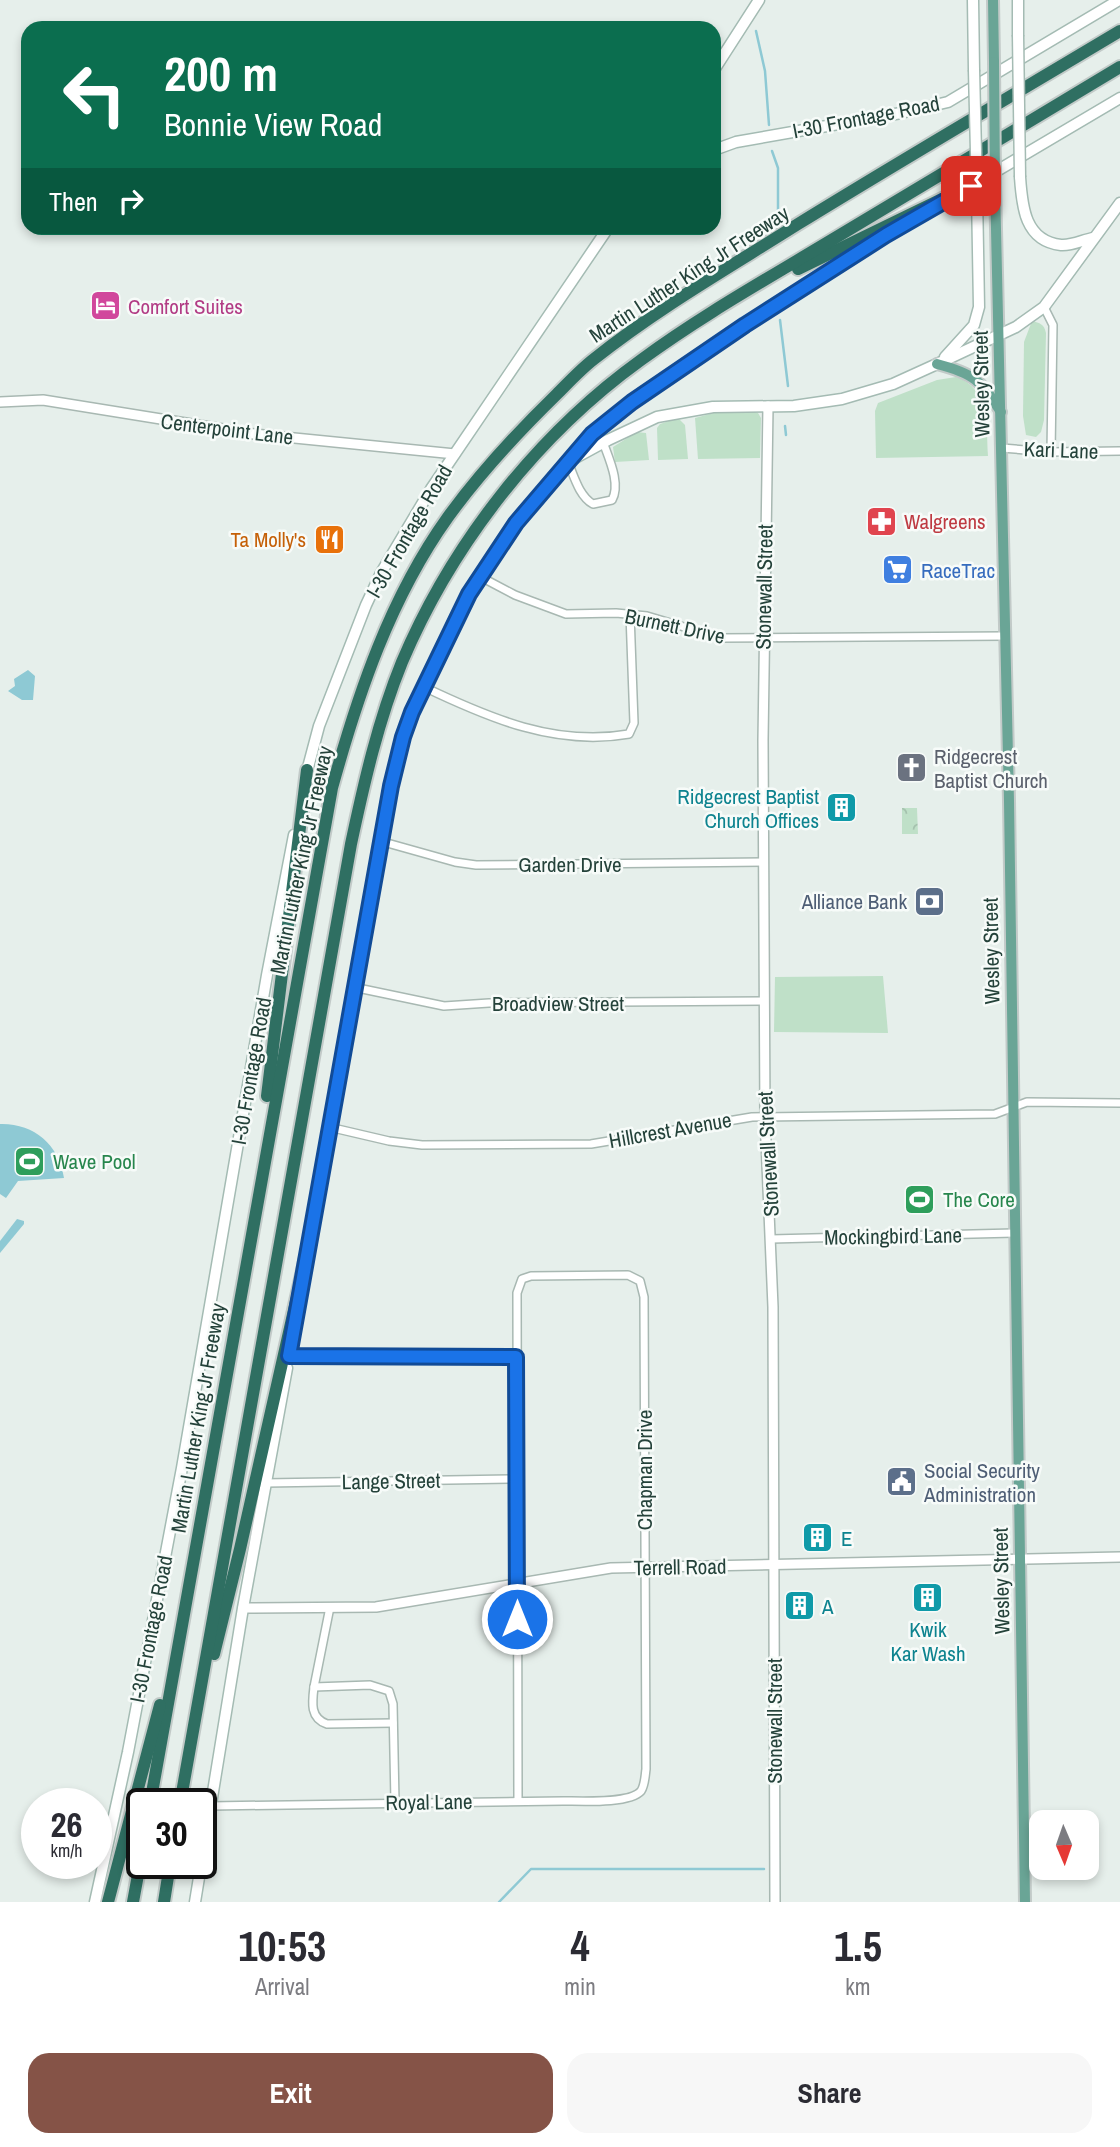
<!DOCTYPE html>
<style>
:root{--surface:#fff;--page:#f7f7f7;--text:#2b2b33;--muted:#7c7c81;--accent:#855347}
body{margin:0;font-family:"Archivo Narrow",sans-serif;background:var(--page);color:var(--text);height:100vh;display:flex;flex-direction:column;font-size:26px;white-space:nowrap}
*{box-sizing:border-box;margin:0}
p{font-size:23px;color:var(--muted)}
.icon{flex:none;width:38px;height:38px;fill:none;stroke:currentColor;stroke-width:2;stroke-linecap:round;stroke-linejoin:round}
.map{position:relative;height:1902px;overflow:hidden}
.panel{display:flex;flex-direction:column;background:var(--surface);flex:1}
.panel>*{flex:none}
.guide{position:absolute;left:21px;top:21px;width:700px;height:214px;border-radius:21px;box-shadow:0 4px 10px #0003;background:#0b6e4f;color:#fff;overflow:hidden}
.needle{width:46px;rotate:178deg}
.tools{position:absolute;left:1029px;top:1810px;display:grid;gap:14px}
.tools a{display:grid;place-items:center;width:70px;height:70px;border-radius:14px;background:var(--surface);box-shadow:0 4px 10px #0003;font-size:35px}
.speed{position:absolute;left:21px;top:1788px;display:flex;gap:14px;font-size:35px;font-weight:700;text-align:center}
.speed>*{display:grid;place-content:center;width:91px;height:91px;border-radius:50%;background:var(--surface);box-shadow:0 4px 10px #0003;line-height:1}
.speed small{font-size:18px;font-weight:400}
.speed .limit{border:4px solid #111;border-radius:10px;background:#fff;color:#111}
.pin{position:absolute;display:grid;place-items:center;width:60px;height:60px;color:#fff;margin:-30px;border-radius:14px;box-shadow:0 4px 10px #0006}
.me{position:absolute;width:77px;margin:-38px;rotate:0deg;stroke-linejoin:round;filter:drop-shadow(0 0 5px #0008)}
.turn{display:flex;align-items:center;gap:24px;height:147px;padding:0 28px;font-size:32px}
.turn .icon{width:91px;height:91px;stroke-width:2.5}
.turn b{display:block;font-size:49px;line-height:60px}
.then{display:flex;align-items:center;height:66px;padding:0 28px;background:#0003;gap:14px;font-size:26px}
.eta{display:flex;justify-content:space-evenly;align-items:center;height:119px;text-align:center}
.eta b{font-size:42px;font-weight:800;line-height:49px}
.cta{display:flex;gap:14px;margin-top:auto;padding:14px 28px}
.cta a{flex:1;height:80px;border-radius:21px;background:var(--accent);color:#fff;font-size:28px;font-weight:800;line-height:80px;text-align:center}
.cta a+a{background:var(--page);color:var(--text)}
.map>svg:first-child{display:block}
.grass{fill:#bfe0c8}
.forest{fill:url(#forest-crowns)}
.water{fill:#8ec9d4}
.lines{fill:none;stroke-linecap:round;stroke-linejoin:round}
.stream{stroke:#8ec9d4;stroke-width:2.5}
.minor-casing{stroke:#a8b8b2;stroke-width:10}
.tertiary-casing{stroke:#a8b8b2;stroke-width:12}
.secondary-casing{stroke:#a4bbb3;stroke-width:13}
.primary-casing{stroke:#c2cac8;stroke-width:14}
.motorway-casing{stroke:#c2cac8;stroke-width:16}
.minor{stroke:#fff;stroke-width:7}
.tertiary{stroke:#fff;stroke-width:9}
.secondary{stroke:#fff;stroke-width:10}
.primary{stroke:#6aa596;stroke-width:10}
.motorway{stroke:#2f6f62;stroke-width:12}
.secondary-bridge-casing{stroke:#a4bbb3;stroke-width:13;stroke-linecap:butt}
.primary-bridge-casing{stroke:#c2cac8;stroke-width:14;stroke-linecap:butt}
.secondary-bridge{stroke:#fff;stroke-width:10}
.primary-bridge{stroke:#6aa596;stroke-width:10}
.route-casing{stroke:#114b97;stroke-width:18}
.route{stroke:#1a73e8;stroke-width:12}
.labels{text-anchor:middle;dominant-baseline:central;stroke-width:5;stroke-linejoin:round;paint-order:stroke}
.street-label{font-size:21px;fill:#24423a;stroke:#f7fbf9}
.hotel-label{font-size:21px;fill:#b23c85;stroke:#f7fbf9;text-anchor:start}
.health-label{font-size:21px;fill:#be3a42;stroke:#f7fbf9;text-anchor:start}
.food-label{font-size:21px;fill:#c56008;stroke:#f7fbf9;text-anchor:end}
.shop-label{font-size:21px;fill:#366cbe;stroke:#f7fbf9;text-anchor:start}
.worship-label{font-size:21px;fill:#5b616d;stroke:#f7fbf9;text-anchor:start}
.culture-label{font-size:21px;fill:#0d838f;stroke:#f7fbf9;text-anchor:start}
.service-label{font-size:21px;fill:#4e5e75;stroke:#f7fbf9;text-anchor:end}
.leisure-label{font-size:21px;fill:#27864d;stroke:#f7fbf9;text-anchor:start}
</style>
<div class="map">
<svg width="1120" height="1902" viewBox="0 0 1120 1902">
<defs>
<pattern id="forest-crowns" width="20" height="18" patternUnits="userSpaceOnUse" patternTransform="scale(1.75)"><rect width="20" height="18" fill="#bfe0c8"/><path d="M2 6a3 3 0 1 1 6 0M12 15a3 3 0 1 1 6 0" fill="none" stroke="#a4c1ad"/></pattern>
</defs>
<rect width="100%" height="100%" fill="#e6efeb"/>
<!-- grass -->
<g class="grass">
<path d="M1032 321C1040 323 1044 324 1046 333L1044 420 1041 432 1036 437 1026 435 1023 416 1024 342Z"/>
<path d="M956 377C991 389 986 426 988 456L876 458 875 411 878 403 937 380Z"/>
<polygon points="752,411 758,413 761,418 760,458 698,459 695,418 717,412"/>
<polygon points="678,418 685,425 688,459 658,460 657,428 660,424"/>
<polygon points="637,432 646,433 649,460 615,462 613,447"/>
<polygon points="883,976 888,1033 774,1032 775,977"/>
</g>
<!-- forest -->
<polygon class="forest" points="902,808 917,808 918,834 902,834"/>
<!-- water -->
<g class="water">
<polygon points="28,670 35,676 33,700 22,700 8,691 15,686 14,679"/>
<path d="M0 1124C33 1123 59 1144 64 1178L18 1181 6 1198 0 1194Z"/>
<polygon points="17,1219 24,1221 24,1224 0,1253 0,1241"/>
</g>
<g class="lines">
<!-- stream -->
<g class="stream">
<polyline points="756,31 765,71 769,125"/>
<polyline points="772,151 778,168 778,219"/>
<polyline points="780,320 788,386"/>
<polyline points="785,426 786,435"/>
<polyline points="499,1902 531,1869 764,1869"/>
</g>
<defs>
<g id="minor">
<polyline points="1044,307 1053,325 1051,452"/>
<polyline points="1002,448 1051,452 1120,451"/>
<path d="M568 462C574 476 579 496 593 504L612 500C621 484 609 459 603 442"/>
<polyline points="479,576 515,595 566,614 616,613 647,616 721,638 1005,636"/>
<path d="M424 687C489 718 556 747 629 734L634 723 630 614"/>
<polyline points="380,841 455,862 476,865 764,862"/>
<polyline points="353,987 444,1006 489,1003 764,1001"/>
<polyline points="329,1127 389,1141 422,1145 591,1144 752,1117 995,1114 1027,1102 1120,1103"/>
<polyline points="771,1239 1014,1233"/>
<polyline points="289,1356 516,1357"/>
<polyline points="266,1483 517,1479"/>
<path d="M330 1607 314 1687C312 1703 310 1718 327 1724L393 1723"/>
<polyline points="314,1687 370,1685 389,1691 393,1704 395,1802"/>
<path d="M211 1806 563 1801C580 1801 630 1804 641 1791 645 1785 645 1776 646 1769L644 1297 640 1281 628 1275 531 1276 522 1279 517 1293 518 1801"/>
</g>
<g id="tertiary">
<polyline points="0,402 43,400 254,434 455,454"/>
<polyline points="768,406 763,740 765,1117 773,1307 775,1902"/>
<polyline points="243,1608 376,1607 611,1568 1120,1557"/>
</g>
<g id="secondary">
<polyline points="973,0 974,70"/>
<polyline points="1018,0 1018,35"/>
<polyline points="714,70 759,0"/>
<polyline points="714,150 736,142 901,113 948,102 1119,0"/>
<path d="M1020 177C1022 207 1025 241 1061 245 1071 246 1083 240 1093 238"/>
<polyline points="973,185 1120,98"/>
<polyline points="945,357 974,325 979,307 977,194"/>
<polyline points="575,458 608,440 657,417 713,407 794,406 842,399 893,384 937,364 1016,327 1044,307 1120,203"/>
<polyline points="306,775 319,726 366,605 381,573 431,489 608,228"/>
<polyline points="305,1263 391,786 403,737 412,712 469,594 516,523 592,434 632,402 698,355 920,215"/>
<polyline points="95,1902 128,1752 182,1468 267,975 294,835"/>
<polyline points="195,1902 243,1608 287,1368"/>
</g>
<g id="primary">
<polyline points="993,0 994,62"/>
<polyline points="995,185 1009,801 1025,1902"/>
<path d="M937 364C975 374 980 380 1001 412"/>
</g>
<g id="motorway">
<polyline points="798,269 971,185"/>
<polyline points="267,1096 307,770"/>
<polyline points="214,1654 240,1549 306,1257"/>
<path d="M150 1804 332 788C358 694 390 598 448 517 480 473 518 432 557 394 569 382 581 369 594 359 658 308 730 267 798 224 905 158 1013 95 1120 31"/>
<path d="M180 1804 351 844C364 783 378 721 402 662 452 544 537 435 641 360 698 318 760 283 820 247 920 187 1020 127 1120 67"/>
<polyline points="108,1902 160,1705"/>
<polyline points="133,1902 142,1853"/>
<polyline points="164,1902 170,1864"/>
</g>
</defs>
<!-- minor casing -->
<use href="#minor" class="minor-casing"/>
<!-- tertiary casing -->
<use href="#tertiary" class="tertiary-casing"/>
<!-- secondary casing -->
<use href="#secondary" class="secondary-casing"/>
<!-- primary casing -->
<use href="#primary" class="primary-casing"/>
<!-- motorway casing -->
<use href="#motorway" class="motorway-casing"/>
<!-- minor -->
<use href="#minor" class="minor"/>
<!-- tertiary -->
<use href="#tertiary" class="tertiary"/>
<!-- secondary -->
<use href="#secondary" class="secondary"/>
<!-- primary -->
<use href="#primary" class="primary"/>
<!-- motorway -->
<use href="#motorway" class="motorway"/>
<defs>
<g id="secondary-bridge">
<polyline points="1018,35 1020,177"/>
<polyline points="974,70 977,194"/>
</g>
<polyline id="primary-bridge" points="994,62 995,185"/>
</defs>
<!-- secondary-bridge casing -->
<use href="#secondary-bridge" class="secondary-bridge-casing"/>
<!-- primary-bridge casing -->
<use href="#primary-bridge" class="primary-bridge-casing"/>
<!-- secondary-bridge -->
<use href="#secondary-bridge" class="secondary-bridge"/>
<!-- primary-bridge -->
<use href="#primary-bridge" class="primary-bridge"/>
</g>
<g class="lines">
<defs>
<polyline id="route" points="517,1619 516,1357 289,1356 391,786 403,737 412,712 469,594 516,523 592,434 632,402 745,325 886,235 971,186"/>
</defs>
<!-- route casing -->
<use href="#route" class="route-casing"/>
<!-- route -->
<use href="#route" class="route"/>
</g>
<!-- icons -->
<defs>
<symbol id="hotel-square" viewBox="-11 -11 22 22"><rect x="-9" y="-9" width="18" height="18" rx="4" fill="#d1479c" stroke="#f7fbf9"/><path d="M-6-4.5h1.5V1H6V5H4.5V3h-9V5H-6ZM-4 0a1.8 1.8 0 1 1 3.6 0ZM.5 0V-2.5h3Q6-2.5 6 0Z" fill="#fff"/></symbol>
<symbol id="pharmacy-square" viewBox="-11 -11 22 22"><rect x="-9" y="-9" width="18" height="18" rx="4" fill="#e0444e" stroke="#f7fbf9"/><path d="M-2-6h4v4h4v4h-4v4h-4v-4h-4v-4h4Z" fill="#fff"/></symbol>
<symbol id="restaurant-square" viewBox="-11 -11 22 22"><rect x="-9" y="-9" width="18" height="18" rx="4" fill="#e8710a" stroke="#f7fbf9"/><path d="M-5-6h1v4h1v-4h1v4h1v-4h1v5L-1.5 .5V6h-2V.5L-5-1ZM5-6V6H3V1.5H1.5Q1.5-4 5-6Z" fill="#fff"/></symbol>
<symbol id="supermarket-square" viewBox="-11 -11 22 22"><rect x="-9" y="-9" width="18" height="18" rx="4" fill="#3f7fe0" stroke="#f7fbf9"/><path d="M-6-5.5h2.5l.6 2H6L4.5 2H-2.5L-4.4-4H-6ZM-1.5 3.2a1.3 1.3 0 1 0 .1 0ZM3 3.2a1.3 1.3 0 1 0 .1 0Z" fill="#fff"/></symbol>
<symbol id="church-square" viewBox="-11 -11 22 22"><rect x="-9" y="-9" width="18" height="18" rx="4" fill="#6b7280" stroke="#f7fbf9"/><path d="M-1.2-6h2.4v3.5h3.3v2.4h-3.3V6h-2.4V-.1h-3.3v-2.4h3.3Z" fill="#fff"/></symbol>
<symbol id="building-square" viewBox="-11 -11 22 22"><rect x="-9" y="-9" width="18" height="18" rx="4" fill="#0f9aa8" stroke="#f7fbf9"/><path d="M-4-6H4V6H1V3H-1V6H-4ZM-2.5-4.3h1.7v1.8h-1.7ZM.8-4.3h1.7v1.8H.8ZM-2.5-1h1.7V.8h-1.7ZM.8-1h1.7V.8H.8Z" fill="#fff"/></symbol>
<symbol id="bank-square" viewBox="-11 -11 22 22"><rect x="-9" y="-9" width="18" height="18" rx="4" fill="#5c6f8a" stroke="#f7fbf9"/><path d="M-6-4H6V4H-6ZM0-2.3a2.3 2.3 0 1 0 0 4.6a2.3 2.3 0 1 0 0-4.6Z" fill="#fff"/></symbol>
<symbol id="stadium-square" viewBox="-11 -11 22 22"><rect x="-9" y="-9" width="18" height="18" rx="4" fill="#2e9e5b" stroke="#f7fbf9"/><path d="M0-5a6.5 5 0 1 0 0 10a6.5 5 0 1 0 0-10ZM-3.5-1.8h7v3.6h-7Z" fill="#fff"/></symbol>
<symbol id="civic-square" viewBox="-11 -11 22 22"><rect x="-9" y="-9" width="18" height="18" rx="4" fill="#5c6f8a" stroke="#f7fbf9"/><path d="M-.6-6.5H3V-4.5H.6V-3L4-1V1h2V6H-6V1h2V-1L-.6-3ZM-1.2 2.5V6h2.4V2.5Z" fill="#fff"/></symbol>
</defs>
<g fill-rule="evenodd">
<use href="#hotel-square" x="88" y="288" width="35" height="35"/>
<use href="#pharmacy-square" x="864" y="504" width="35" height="35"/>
<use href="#restaurant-square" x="312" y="522" width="35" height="35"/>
<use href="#supermarket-square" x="880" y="552" width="35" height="35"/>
<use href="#church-square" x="894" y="750" width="35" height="35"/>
<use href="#building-square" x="824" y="790" width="35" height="35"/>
<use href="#bank-square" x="912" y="884" width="35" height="35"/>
<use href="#stadium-square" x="12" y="1144" width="35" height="35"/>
<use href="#stadium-square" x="902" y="1182" width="35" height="35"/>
<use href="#civic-square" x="884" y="1464" width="35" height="35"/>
<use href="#building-square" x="800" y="1520" width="35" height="35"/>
<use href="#building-square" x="910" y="1580" width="35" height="35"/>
<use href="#building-square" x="782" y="1588" width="35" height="35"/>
</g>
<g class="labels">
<!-- street labels -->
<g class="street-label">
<text transform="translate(866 117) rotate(-11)">I-30 Frontage Road</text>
<text transform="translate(689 274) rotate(-33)">Martin Luther King Jr Freeway</text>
<text transform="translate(981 384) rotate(-91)">Wesley Street</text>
<text transform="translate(227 429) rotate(7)">Centerpoint Lane</text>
<text transform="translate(1061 450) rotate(2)">Kari Lane</text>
<text transform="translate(409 531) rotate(-60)">I-30 Frontage Road</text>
<text transform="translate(764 587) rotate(-89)">Stonewall Street</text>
<text transform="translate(675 626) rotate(12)">Burnett Drive</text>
<text transform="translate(301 860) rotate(-78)">Martin Luther King Jr Freeway</text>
<text x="570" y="864">Garden Drive</text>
<text transform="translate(991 951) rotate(-91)">Wesley Street</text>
<text x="558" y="1003">Broadview Street</text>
<text transform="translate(251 1071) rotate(-80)">I-30 Frontage Road</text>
<text transform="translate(670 1130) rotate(-10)">Hillcrest Avenue</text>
<text transform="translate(768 1154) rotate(-93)">Stonewall Street</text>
<text transform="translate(893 1236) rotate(-1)">Mockingbird Lane</text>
<text transform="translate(198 1418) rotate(-80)">Martin Luther King Jr Freeway</text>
<text transform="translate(644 1470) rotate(-90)">Chapman Drive</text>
<text transform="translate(391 1481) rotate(-1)">Lange Street</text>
<text transform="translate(680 1567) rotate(-1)">Terrell Road</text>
<text transform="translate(1001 1581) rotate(-91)">Wesley Street</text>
<text transform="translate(151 1629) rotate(-79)">I-30 Frontage Road</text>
<text transform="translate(774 1721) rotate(-90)">Stonewall Street</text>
<text transform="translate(429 1802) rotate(-1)">Royal Lane</text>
</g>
<!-- hotel labels -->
<g class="hotel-label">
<text x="128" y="306">Comfort Suites</text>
</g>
<!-- health labels -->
<g class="health-label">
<text x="904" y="521">Walgreens</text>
</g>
<!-- food labels -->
<g class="food-label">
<text x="306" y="539">Ta Molly's</text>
</g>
<!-- shop labels -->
<g class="shop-label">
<text x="921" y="570">RaceTrac</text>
</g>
<!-- worship labels -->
<g class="worship-label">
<text x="934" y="756">Ridgecrest<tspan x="934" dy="24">Baptist Church</tspan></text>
</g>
<!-- culture labels -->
<g class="culture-label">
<text x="819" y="796" text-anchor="end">Ridgecrest Baptist<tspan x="819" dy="24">Church Offices</tspan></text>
<text x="841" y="1538">E</text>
<text x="822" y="1606">A</text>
<text x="928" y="1629" text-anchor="middle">Kwik<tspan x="928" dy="24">Kar Wash</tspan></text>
</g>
<!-- service labels -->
<g class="service-label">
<text x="907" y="901">Alliance Bank</text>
<text x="924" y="1470" text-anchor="start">Social Security<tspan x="924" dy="24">Administration</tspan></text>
</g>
<!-- leisure labels -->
<g class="leisure-label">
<text x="53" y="1161">Wave Pool</text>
<text x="943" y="1199">The Core</text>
</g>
</g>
</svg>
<div class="tools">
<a><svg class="needle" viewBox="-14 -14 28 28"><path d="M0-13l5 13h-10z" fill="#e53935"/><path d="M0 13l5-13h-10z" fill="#7c7c81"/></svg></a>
</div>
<div class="speed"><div>26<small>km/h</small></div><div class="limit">30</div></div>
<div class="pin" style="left:971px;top:186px;background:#d93025"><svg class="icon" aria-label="arrive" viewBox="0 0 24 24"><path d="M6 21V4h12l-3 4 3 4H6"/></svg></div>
<svg class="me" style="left:517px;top:1619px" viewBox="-20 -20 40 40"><circle r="17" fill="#1a73e8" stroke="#fff" stroke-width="3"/><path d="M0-11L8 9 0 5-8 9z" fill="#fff"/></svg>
<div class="guide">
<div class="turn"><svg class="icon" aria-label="left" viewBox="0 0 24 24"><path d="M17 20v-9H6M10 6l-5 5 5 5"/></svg><div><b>200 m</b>Bonnie View Road</div></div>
<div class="then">Then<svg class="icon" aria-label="right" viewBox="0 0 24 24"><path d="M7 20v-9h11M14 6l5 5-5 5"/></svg></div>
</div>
</div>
<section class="panel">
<div class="eta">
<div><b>10:53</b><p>Arrival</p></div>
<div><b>4</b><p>min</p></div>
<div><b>1.5</b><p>km</p></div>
</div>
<div class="cta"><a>Exit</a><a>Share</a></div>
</section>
